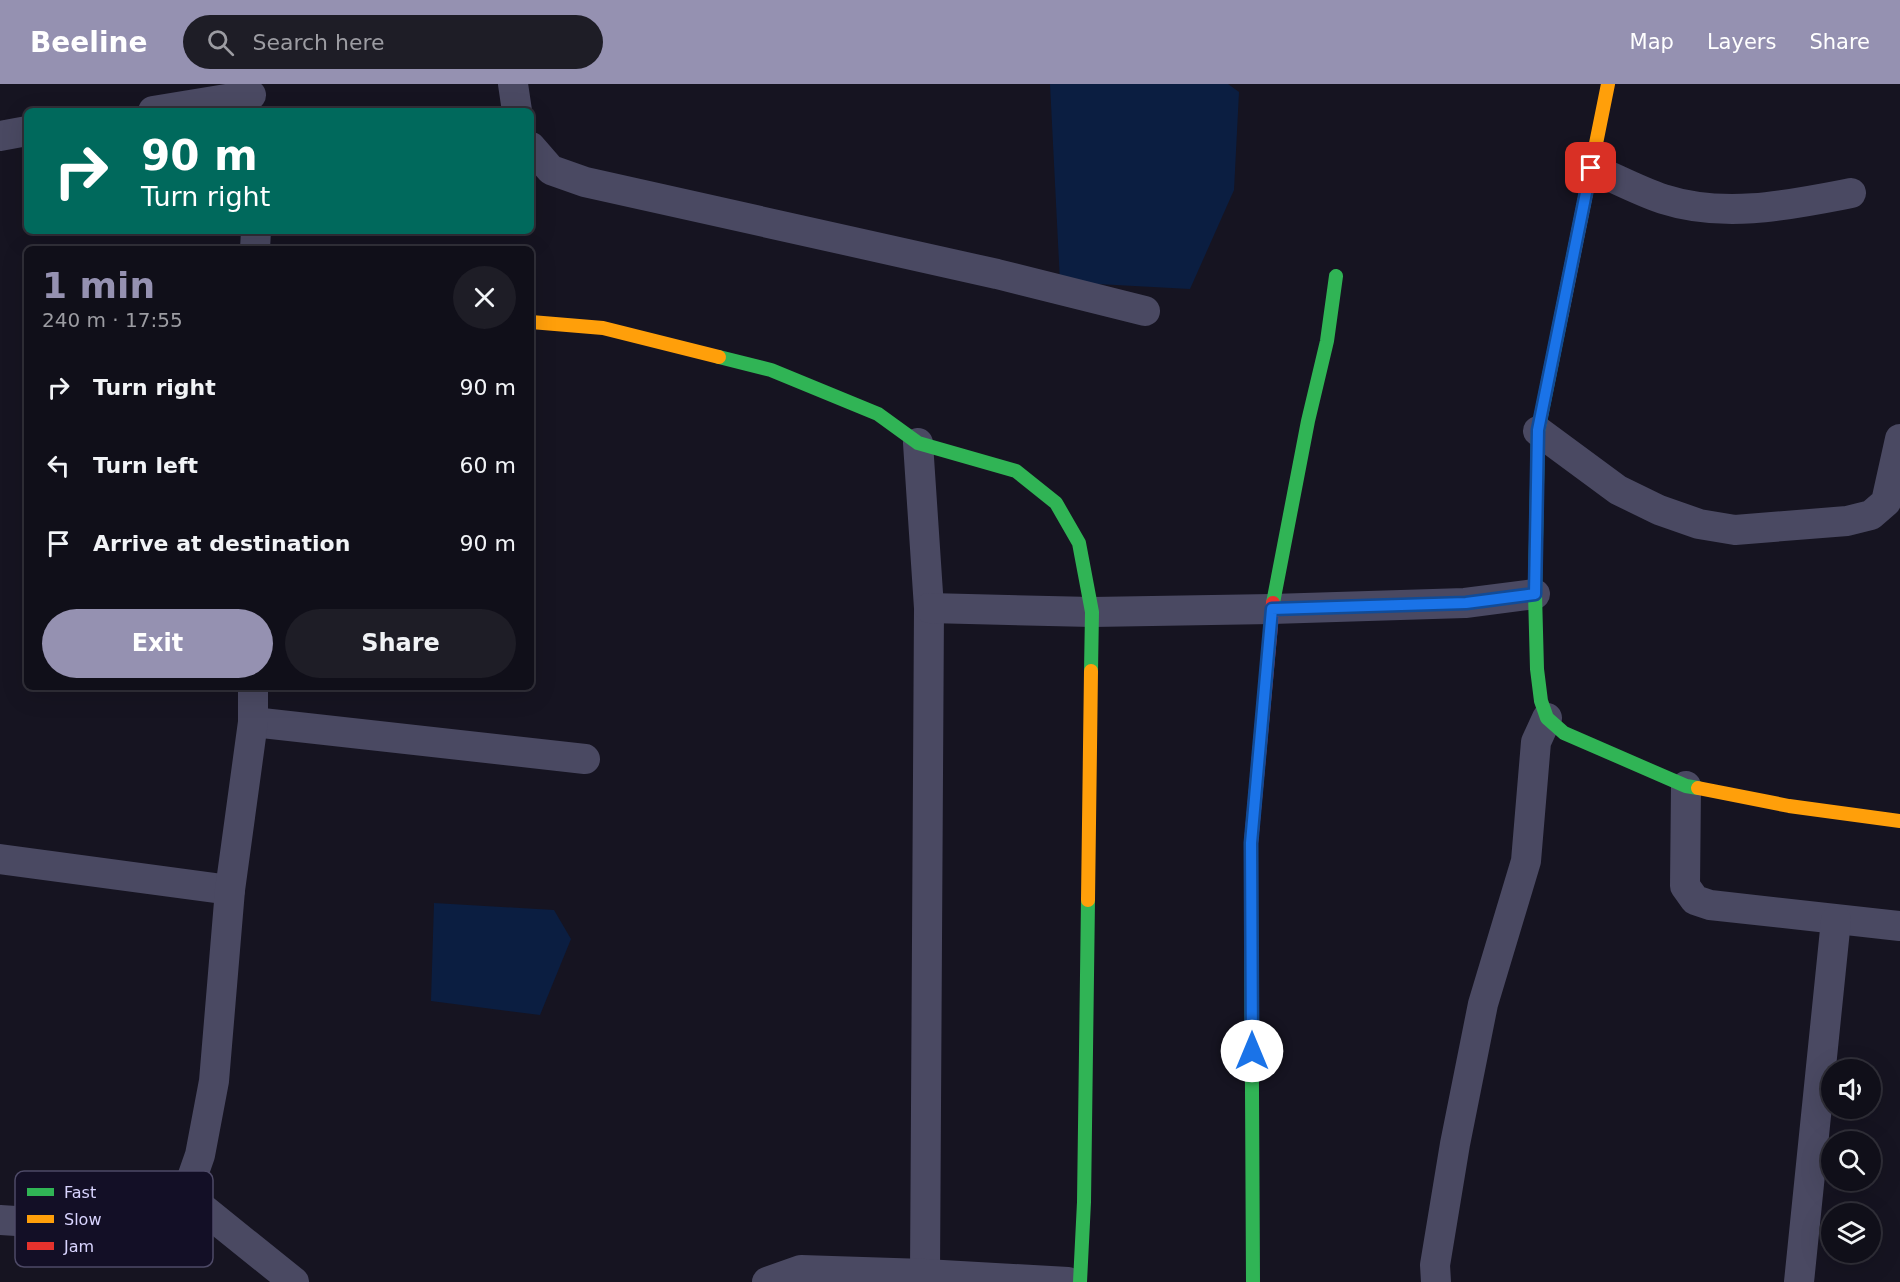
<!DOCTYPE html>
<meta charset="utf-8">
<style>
:root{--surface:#100f19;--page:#1e1d26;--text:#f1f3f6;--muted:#9c9ca2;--line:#302f38;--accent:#9591b1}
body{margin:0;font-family:"DejaVu Sans",sans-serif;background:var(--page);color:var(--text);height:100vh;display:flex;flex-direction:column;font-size:22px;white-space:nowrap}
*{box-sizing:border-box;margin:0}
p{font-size:20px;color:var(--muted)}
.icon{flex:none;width:33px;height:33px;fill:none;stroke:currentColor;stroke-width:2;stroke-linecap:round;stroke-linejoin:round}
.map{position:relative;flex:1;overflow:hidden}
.sheet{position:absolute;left:24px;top:162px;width:510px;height:444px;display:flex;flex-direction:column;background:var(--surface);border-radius:9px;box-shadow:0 6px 24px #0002,0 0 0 2px var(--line)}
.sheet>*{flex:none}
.guide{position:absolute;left:24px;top:24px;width:510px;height:126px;border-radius:9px;box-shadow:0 6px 24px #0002,0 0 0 2px var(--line);background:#00695c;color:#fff;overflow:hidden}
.fabs{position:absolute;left:1821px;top:975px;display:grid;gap:12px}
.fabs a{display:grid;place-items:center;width:60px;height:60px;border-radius:50%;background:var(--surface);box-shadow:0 6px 24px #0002,0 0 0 2px var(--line);font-size:30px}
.pin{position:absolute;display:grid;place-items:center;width:51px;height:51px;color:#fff;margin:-26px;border-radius:12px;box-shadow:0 3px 9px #0006}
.me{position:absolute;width:66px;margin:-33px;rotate:0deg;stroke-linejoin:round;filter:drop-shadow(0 0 4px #0008)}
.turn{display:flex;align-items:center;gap:21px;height:126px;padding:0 18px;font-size:27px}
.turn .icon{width:78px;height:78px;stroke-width:2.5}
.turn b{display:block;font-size:42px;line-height:51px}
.round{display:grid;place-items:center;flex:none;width:63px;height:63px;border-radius:32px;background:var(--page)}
.headline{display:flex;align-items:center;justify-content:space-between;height:102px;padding:0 18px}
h1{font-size:36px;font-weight:600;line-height:45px;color:var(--accent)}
.action{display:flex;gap:12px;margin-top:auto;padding:12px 18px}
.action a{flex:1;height:69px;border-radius:36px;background:var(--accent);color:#fff;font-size:24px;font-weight:600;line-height:69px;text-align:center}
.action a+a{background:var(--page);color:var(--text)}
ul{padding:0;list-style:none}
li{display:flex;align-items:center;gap:18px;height:78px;padding:0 18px}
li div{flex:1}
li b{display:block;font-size:22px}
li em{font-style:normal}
header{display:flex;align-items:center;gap:36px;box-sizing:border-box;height:84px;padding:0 30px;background:var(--accent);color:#fff}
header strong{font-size:28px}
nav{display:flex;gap:33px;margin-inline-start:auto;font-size:21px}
.search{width:420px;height:54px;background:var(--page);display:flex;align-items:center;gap:15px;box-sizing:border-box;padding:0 21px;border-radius:33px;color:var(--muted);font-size:22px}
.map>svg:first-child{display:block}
.water{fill:#0b1e41}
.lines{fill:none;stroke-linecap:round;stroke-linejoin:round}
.street{stroke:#4a4962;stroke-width:30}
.fast{stroke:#30b455;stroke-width:14}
.slow{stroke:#ff9f0a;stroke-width:14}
.jam{stroke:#e5322d;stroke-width:14}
.route-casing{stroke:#114b97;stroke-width:15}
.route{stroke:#1a73e8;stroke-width:10}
.key{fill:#130f26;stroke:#4e4a67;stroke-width:1.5}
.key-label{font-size:16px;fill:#d9d4ff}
</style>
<header>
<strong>Beeline</strong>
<div class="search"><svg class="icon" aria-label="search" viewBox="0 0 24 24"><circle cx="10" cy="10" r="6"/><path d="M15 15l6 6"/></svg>Search here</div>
<nav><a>Map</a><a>Layers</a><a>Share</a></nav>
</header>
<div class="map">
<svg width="1900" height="1198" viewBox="0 0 1900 1198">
<rect width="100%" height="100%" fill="#161421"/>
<!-- water -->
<g class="water">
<polygon points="1050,0 1228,0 1239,8 1234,106 1190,205 1060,198"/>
<polygon points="434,819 554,826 571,855 540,931 431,917"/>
</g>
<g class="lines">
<!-- street -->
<g class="street">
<polyline points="513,0 517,27"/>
<polyline points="153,27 251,11"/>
<polyline points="0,52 27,47"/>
<polyline points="531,63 551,86 585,98 997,190 1145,227"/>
<path d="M1591 84C1615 94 1639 107 1663 115 1725 135 1789 121 1851 109"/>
<polyline points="255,165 256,147"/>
<polyline points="1538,347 1618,406 1659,426 1699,440 1735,446 1847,437 1871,431 1886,418 1900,355"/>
<polyline points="918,359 929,524 925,1190"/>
<polyline points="929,524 1092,528 1272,525 1465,519 1535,510"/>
<polyline points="253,638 585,675"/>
<polyline points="1686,702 1685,802 1695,816 1710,821 1900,842"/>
<polyline points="0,775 230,806"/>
<polyline points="186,1111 294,1198"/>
<polyline points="0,1136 109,1143 134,1140 152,1136 186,1111 200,1071 214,997 230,806 253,638 253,603"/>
<polyline points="767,1198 801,1186 925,1190 1068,1198"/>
<polyline points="1436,1198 1435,1181 1455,1060 1483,920 1526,777 1536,658 1547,634"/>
<polyline points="1799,1198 1836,836"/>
</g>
<!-- fast -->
<g class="fast">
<polyline points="1561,233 1538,347 1535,510 1537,585 1541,617 1547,634 1564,649 1686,702 1698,704"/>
<polyline points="719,273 771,286 878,330 918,359 1016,387 1056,419 1079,459 1092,528 1091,587"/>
<polyline points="1273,519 1308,337 1327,257 1336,192"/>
<polyline points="1251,817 1253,1198"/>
<polyline points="1080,1198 1084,1118 1088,816"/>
</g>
<!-- slow -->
<g class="slow">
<polyline points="1561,233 1608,0"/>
<polyline points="531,238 603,244 719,273"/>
<polyline points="1698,704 1789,722 1900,737"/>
<polyline points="1088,816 1091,587"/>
</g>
<!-- jam -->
<polyline class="jam" points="1251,817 1251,759 1273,519"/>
</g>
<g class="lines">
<defs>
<polyline id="route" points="1252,967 1251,759 1272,525 1466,519 1535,510 1538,346 1591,84"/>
</defs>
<!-- route casing -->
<use href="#route" class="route-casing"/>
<!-- route -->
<use href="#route" class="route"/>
</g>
<!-- legend -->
<rect x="15" y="1087" width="198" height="96" rx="9" class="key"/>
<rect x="27" y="1104" width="27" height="8" fill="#30b455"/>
<rect x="27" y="1131" width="27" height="8" fill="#ff9f0a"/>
<rect x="27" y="1158" width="27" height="8" fill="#e5322d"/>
<g class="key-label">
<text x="64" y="1114">Fast</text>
<text x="64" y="1141">Slow</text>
<text x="64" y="1168">Jam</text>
</g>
</svg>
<div class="fabs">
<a><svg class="icon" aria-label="sound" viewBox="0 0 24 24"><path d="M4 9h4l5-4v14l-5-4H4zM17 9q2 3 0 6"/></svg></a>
<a><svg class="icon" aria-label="search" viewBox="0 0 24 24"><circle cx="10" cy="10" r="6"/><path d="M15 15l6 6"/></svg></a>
<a><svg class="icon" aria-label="layers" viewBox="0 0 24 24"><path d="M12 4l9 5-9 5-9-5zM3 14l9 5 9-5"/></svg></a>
</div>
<div class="pin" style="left:1591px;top:84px;background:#d93025"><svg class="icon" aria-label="arrive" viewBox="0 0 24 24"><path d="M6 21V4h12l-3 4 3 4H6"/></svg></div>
<svg class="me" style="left:1252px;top:967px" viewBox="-20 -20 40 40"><circle r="19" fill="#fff"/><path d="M0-13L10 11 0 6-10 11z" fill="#1a73e8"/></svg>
<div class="guide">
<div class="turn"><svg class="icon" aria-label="right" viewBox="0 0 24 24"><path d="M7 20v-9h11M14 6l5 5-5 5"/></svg><div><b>90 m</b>Turn right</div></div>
</div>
<section class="sheet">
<div class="headline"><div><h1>1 min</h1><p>240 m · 17:55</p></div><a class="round"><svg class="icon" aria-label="close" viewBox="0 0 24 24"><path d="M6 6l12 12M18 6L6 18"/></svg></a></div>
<ul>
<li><svg class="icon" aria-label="right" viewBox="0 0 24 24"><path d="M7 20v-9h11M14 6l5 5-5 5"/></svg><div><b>Turn right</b></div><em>90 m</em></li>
<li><svg class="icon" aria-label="left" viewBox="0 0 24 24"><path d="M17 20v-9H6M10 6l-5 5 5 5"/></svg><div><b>Turn left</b></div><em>60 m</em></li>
<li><svg class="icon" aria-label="arrive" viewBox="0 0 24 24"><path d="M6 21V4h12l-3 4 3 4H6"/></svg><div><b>Arrive at destination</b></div><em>90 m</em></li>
</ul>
<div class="action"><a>Exit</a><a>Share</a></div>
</section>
</div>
